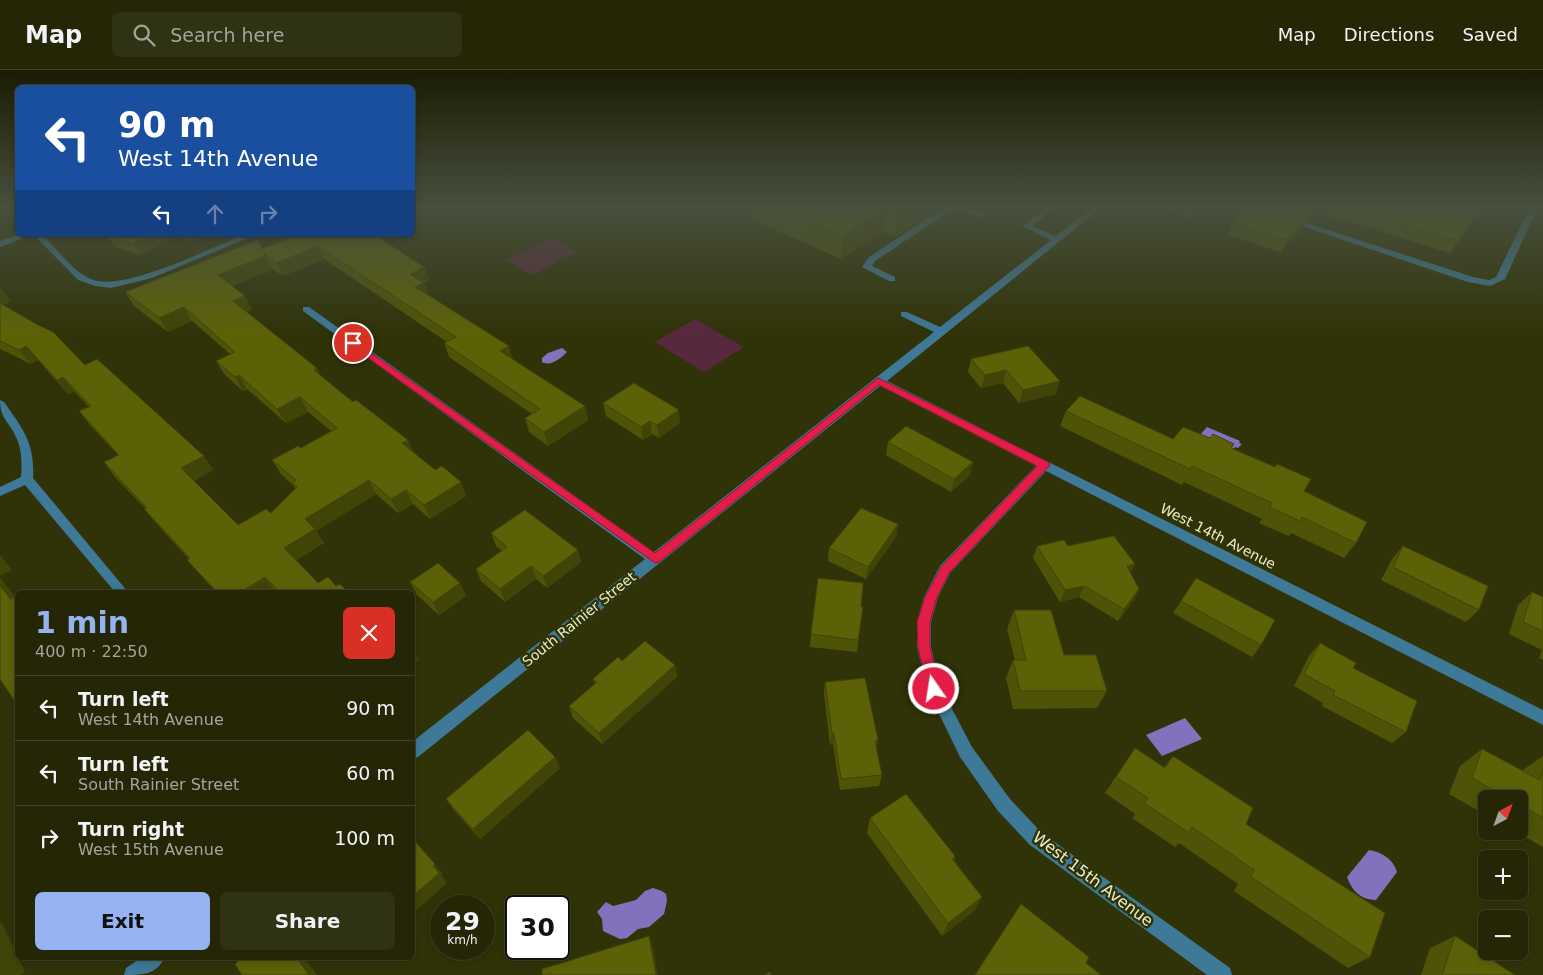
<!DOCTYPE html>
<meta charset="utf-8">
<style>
:root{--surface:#242606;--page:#303214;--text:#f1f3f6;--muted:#a3a59b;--line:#414328;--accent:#95b2f1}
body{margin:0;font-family:"DejaVu Sans",sans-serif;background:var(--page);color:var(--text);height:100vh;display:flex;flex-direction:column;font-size:19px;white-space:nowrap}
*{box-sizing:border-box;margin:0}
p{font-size:16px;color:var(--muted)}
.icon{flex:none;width:28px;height:28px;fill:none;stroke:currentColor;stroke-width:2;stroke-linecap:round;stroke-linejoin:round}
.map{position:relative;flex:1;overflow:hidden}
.panel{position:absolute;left:15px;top:520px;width:400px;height:370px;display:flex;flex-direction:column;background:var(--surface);border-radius:8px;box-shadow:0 2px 8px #0003,0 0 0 1px var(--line)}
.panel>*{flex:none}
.hud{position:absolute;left:15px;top:15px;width:400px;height:152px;border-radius:8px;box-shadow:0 2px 8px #0003,0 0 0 1px var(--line);background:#1a4fa0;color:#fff;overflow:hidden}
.needle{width:32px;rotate:41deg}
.buttons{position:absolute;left:1478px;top:720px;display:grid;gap:10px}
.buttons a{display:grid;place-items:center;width:50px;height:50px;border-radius:8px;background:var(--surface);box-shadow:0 2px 8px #0003,0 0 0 1px var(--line);font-size:25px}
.speed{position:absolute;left:430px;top:825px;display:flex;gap:10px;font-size:25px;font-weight:700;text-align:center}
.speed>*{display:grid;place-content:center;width:65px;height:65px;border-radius:50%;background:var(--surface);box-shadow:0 2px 8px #0003,0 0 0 1px var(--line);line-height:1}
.speed small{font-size:12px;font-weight:400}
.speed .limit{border:2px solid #111;border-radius:8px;background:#fff;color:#111}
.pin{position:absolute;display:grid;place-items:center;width:42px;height:42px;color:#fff;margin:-21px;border:2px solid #fff;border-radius:50%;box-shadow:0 1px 5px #0007}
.me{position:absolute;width:55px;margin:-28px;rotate:347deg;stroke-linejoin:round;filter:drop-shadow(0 0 4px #0008)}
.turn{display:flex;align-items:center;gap:18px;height:105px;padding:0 20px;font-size:22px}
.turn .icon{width:65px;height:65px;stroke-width:2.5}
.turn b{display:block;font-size:35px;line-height:42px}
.lanes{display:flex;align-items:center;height:48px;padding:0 20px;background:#0003;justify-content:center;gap:25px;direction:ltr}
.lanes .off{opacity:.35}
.round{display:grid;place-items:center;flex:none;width:52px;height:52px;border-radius:8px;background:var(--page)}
.headline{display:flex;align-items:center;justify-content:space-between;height:85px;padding:0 20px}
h1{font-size:30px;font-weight:700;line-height:38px;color:var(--accent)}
.action{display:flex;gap:10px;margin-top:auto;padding:10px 20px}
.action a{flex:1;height:58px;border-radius:8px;background:var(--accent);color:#111;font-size:20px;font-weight:700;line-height:58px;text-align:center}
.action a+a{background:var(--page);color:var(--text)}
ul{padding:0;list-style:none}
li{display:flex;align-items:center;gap:15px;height:65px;padding:0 20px;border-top:1px solid var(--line)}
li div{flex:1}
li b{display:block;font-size:19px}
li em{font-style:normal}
header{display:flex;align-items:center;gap:30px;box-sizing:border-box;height:70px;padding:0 25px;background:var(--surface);border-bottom:1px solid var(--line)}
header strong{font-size:24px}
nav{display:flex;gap:28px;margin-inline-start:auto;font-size:18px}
.search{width:350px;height:45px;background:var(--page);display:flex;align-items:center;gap:12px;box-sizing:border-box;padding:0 18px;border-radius:8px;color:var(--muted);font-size:19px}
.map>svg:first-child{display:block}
.green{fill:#58283e}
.water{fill:#8271bc}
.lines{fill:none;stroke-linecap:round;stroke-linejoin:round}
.minor{fill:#3e7998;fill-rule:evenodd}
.wall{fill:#4f5307}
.shaded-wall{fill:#404406}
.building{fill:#5c6108;stroke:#404406}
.route{fill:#e11d48;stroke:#92132f}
.labels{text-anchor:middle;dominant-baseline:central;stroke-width:5;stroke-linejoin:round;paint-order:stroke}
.street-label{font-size:14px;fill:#e9efc8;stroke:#303308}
.near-street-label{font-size:16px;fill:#e9efc8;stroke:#303308}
</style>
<header>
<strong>Map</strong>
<div class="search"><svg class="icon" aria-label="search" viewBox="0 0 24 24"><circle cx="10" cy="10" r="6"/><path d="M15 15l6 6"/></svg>Search here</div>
<nav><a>Map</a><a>Directions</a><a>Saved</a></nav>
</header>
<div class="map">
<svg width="1543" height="905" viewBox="0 0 1543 905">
<rect width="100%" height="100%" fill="#303308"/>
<!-- green -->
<g class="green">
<polygon points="552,168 577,182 532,205 506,190"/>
<polygon points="695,249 744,277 704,302 655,272"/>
</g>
<!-- water -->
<g class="water">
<path d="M562 278 567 282C561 288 551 297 542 292V288L548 283Z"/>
<polygon points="1207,357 1240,371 1239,373 1242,374 1238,378 1235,377 1233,380 1200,365"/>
<polygon points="1185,648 1202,669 1162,686 1146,665"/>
<path d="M1369 780C1382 782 1393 789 1397 802L1376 830C1361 830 1352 821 1347 807Z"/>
<polygon points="653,818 662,821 666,824 667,831 664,844 649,857 638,859 627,868 620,869 603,861 602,849 597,842 606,832 613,836 636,830 645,821"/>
</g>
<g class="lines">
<!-- minor -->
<g class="minor">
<polygon points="961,137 986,144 982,147 960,141 947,143 875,191 872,196 895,207 895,211 889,211 862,197 869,187 942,139"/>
<polygon points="1047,137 1056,137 1032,156 1056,166 1093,137 1102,137 887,311 1543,640 1543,655 1046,401 950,503 938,527 931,552 931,577 941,618 972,677 1010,729 1042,763 1230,898 1232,905 1207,905 1030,775 998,741 960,687 927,619 917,577 917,552 924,527 940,496 1036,396 880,316 418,687 412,689 412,672 645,489 303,241 303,237 309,237 654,482 934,262 901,246 901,242 907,242 940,257 1051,170 1022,156"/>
<polygon points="1530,137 1538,137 1505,209 1490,216 1468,212 1284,150 1291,148 1473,207 1489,210 1496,207"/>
<polygon points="18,165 31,165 0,177 0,171"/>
<path d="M34 165H43C57 179 72 201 91 209 121 223 211 178 243 165H255L152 208 111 218 95 216 78 210Z"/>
<path d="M0 330 4 332C23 359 35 373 33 408L128 522H115L25 415 0 426V417L21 407C22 393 22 379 16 367 9 351 0 349 0 330Z"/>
<path d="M141 888H164C157 905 141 905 124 905L126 898Z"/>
</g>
</g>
<!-- wall -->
<g class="wall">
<polygon points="753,137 923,137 921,138 919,151 895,167 883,162 841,189 753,150"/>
<polygon points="1155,137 1200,137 1189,148"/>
<polygon points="1248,137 1319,137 1306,152 1304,152 1301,159 1281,182 1228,165 1233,152"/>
<polygon points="1328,137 1481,137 1450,183 1324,144"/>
<polygon points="104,165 207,165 190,172 177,165 140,185 119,178"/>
<polygon points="296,165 424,197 429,210 424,213 429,225 509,276 512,289 585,336 588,350 548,376 529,362 525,348 532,344 449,287 444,273 447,272 324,189 283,206 270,197 271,200 232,216 252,240 247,242 320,306 435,400 461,412 466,426 430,449 413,434 398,443 376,424 316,461 324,473 296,490 318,513 336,516 348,522 277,522 275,521 273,522 216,522 187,490 189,489 156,453 144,439 146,439 115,407 104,392 118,385 90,355 79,341 89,337 74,321 68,324 38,290 31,294 0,279 0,217 11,231 3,235 85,295 204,386 213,400 194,411 238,455 271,443 296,419 293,415 281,404 272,390 301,378 331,361 308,342 286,353 247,319 243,321 225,305 216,291 230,284 192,251 168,262 134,236 125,222 258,170 262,179"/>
<polygon points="1028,276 1056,324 1019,333 1003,313 981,318 968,302 971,289"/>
<polygon points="603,333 680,353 659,368 652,364 643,370 606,346"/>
<polygon points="1066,341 1173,369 1210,368 1234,374 1232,378 1304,421 1356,473 1344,488 1291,463 1289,466 1259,453 1262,449 1184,412 1182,415 1060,356"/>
<polygon points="888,372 970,405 951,422 886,385"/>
<polygon points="898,454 896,467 866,509 828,491 829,478"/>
<polygon points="491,463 581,492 547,518 536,509 505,532 481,511 476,499 502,481 496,476"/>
<polygon points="1037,476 1068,476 1135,494 1130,503 1139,519 1133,531 1118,551 1079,527 1060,532 1033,488"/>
<polygon points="1403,476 1479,540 1466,552 1381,510 1392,489"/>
<polygon points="410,512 460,513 466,526 439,545 417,525"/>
<polygon points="1532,522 1543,527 1543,590 1539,588 1542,580 1509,564 1518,535"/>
<polygon points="1181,531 1261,575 1252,587 1173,543"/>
<polygon points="861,537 863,537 857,582 810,577 811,564"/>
<polygon points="1014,540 1064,585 1107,621 1097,638 1013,639 1006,608 1013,590 1015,590 1007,559"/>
<polygon points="1320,573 1353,598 1406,662 1392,673 1322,636 1323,633 1294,616 1309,586"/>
<polygon points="622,591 675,595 677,607 602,674 573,648 569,636 595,614 593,609"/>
<polygon points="825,612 878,670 876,678 882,705 879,716 840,720 833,674 830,675 824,623"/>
<polygon points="1135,678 1164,697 1173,686 1246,754 1370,887 1348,898 1234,821 1238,814 1179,773 1175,777 1132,748 1135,744 1105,723"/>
<polygon points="1482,679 1522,701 1523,700 1543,686 1543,777 1515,761 1519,761 1519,729 1486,729 1486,745 1449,724 1460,696"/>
<polygon points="555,687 560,698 480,769 453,739 446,729"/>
<polygon points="870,748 955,786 954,790 982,827 975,840 942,866 867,763"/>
<polygon points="1455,866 1515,905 1421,905 1430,878"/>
</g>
<!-- shaded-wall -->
<g class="shaded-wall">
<polygon points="909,137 923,137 921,138 919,151 895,167 898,143"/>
<polygon points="1193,137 1200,137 1189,148"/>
<polygon points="1315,137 1319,137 1306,152 1312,140"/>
<polygon points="886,138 883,162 841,189 843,165"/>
<polygon points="1307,146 1301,159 1281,182 1287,170"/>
<polygon points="149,165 177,165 140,185 133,174"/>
<polygon points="186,165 207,165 190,172"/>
<polygon points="318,176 324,189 283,206 276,193"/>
<polygon points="264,183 271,200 226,219 218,205"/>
<polygon points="424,197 429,210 415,217 410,204"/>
<polygon points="424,213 429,226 415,217"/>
<polygon points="0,218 11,231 0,236"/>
<polygon points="245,226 252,240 241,245 233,231"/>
<polygon points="184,237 192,251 168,262 159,248"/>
<polygon points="26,276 38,290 31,294 19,280"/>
<polygon points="509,276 512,290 500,281"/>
<polygon points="317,298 324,312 314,300"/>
<polygon points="1006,300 1003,313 981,318 985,305"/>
<polygon points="239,305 247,319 243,321 235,307"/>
<polygon points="63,307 74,321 68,324 57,310"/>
<polygon points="1060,311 1056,324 1019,333 1023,320"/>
<polygon points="300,327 308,342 286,353 277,339"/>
<polygon points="585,336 588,350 548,376 544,362"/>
<polygon points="679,340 680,353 659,368 657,355"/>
<polygon points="650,351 652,364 643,370 641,357"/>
<polygon points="408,370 414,384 402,373"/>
<polygon points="204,386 213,400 191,412 181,398"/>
<polygon points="973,392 970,405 951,422 954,409"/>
<polygon points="1192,396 1184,412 1182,415 1190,399"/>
<polygon points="369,410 376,424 316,461 324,473 294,492 284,478 305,449"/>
<polygon points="461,412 466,426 430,449 424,435"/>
<polygon points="406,420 413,434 398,443 391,429"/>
<polygon points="898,454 896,467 866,509 868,497"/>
<polygon points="578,480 581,492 547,518 543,506"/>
<polygon points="0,485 12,500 0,506"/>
<polygon points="1135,494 1129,506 1127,496"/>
<polygon points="531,496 536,509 505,532 500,519"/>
<polygon points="0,507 18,531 10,529 0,515"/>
<polygon points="265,507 275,521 273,522 241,522"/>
<polygon points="460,513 466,526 439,545 433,532"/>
<polygon points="1084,516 1079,527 1060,532 1065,520"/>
<polygon points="1139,519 1133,531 1118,551 1124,539"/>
<polygon points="412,579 419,590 412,595"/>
<polygon points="675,595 677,607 602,674 599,663"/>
<polygon points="832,663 834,663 833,674 830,675"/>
<polygon points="555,687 560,698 480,769 473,759"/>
<polygon points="435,794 443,804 441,805 447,813 412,844 412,827 433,796"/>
<polygon points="982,827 975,840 942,866 948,853"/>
<polygon points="0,853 2,854 18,886 18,888 25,901 20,905 0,905"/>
<polygon points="649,866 653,878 658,905 656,905"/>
<polygon points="297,888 305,888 317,905 309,905"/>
</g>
<!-- building -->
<g class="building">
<polygon points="775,137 909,137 898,143 886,138 843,165"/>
<polygon points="1248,137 1277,137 1307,146 1287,170 1233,152"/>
<polygon points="1301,137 1315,137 1312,140"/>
<polygon points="1346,137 1481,137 1458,171"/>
<polygon points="110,165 149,165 133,174"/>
<polygon points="296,165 375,165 424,197 410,204 424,213 415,217 509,276 500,281 585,336 544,362 525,348 540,339 444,273 456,267 318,176 276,193 264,183 265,186 218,205 245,226 233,231 317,298 314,300 342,323 353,332 356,330 408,370 402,373 435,400 442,396 461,412 424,435 406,420 391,429 369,410 305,449 315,459 284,478 318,513 328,507 336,516 340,514 348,522 280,522 265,507 241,522 217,522 187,490 190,488 144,439 147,438 104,392 119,385 79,341 91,336 63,307 57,310 26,276 19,280 0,271 0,233 38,255 53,262 85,295 97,289 204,386 181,398 238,455 266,439 271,443 297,417 292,412 296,410 272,390 298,376 301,378 337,358 300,327 277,339 239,305 235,307 216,291 235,282 184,237 159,248 125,222 258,170 262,179"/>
<polygon points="1028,276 1060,311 1023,320 1006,300 985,305 971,289"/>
<polygon points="634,313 679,340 657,355 650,351 641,357 603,333"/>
<polygon points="1080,326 1173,369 1183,357 1210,368 1213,364 1234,374 1231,378 1275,397 1277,394 1311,409 1304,421 1367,452 1356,473 1302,447 1300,451 1269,437 1272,433 1192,396 1190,399 1066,341"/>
<polygon points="906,356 973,392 954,409 888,372"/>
<polygon points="861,438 898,454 868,497 829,478"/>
<polygon points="525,440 578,480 543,506 531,496 500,519 476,499 507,477 491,463"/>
<polygon points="1114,466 1135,494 1127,496 1139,519 1124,539 1084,516 1065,520 1037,476 1064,470 1068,476"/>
<polygon points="1403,476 1488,516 1479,540 1393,497"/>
<polygon points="438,493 460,513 433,532 410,512"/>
<polygon points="818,508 863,513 861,537 863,537 858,570 811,564"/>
<polygon points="1196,508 1275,550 1261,575 1181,531"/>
<polygon points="0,515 10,529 18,526 18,636 0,609"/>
<polygon points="1532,522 1543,527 1543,561 1523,552"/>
<polygon points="1014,540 1051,540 1064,585 1096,585 1107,621 1020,621 1013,590 1026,590"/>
<polygon points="645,571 675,595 599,663 569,636 597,612 593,609 618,587 622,591"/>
<polygon points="1320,573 1356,593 1353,598 1417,631 1406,662 1333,625 1335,621 1304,604"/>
<polygon points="865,608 878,670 875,671 882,705 841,709 834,663 832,663 825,612"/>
<polygon points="528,660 555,687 473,759 446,729"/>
<polygon points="1135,678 1165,698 1173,686 1253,738 1246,754 1385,843 1370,887 1251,807 1254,800 1192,757 1189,763 1144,733 1148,728 1116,707"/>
<polygon points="1482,679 1540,710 1543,698 1543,748 1519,734 1519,729 1509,729 1472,708"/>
<polygon points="906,724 955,786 952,789 982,827 948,853 870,748"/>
<polygon points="412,768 435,794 433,796 439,803 412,827"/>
<polygon points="1021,834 1089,887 1086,893 1101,905 975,905"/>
<polygon points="649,866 656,905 542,905 542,899"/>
<polygon points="1455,866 1515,905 1442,905"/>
<polygon points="242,888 297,888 309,905 242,905 235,894"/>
<polygon points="769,902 771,905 765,905"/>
</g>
<!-- sky -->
<linearGradient id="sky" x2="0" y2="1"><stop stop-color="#1a1c04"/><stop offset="0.52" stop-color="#48503d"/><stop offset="1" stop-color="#48503d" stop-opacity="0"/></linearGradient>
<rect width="1543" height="263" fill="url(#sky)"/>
<!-- route -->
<polygon class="route" points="353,270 655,483 878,308 1048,392 1050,395 949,503 937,527 930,552 930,577 940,619 938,623 934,625 929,623 927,619 918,577 917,552 925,527 941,497 1037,396 879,315 659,492 655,493 350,275 349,273"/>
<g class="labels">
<!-- street labels -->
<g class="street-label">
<text transform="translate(1218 466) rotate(27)">West 14th Avenue</text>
<text transform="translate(579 549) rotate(-39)">South Rainier Street</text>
</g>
<!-- near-street labels -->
<g class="near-street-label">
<text transform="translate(1093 809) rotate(37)">West 15th Avenue</text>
</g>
</g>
</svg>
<div class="buttons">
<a><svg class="needle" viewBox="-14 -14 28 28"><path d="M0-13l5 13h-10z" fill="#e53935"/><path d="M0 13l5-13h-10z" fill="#a3a59b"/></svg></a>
<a>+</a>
<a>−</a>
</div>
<div class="speed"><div>29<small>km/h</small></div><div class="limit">30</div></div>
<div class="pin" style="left:353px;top:273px;background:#d93025"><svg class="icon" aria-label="arrive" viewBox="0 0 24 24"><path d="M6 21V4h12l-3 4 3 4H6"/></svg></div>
<svg class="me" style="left:934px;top:619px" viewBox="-20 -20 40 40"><circle r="17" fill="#e11d48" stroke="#fff" stroke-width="3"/><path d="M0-11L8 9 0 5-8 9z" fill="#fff"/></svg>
<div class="hud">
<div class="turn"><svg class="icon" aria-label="left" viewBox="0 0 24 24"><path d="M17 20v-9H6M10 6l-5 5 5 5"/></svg><div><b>90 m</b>West 14th Avenue</div></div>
<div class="lanes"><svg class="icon" aria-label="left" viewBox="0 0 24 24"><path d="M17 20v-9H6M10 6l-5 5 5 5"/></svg><svg class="icon off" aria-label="ahead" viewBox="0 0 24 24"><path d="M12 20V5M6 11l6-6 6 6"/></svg><svg class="icon off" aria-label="right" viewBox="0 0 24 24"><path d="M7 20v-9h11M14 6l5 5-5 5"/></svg></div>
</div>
<section class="panel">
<div class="headline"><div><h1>1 min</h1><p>400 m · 22:50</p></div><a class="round" style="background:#d93025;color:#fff"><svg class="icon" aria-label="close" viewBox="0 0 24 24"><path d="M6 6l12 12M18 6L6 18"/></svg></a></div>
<ul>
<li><svg class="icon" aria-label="left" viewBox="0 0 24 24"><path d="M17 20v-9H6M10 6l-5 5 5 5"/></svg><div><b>Turn left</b><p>West 14th Avenue</p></div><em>90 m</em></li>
<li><svg class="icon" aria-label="left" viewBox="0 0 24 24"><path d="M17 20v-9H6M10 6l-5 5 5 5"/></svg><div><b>Turn left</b><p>South Rainier Street</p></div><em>60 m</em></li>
<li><svg class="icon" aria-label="right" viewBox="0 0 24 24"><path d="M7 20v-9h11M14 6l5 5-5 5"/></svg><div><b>Turn right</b><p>West 15th Avenue</p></div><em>100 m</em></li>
</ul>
<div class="action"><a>Exit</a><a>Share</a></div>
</section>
</div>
